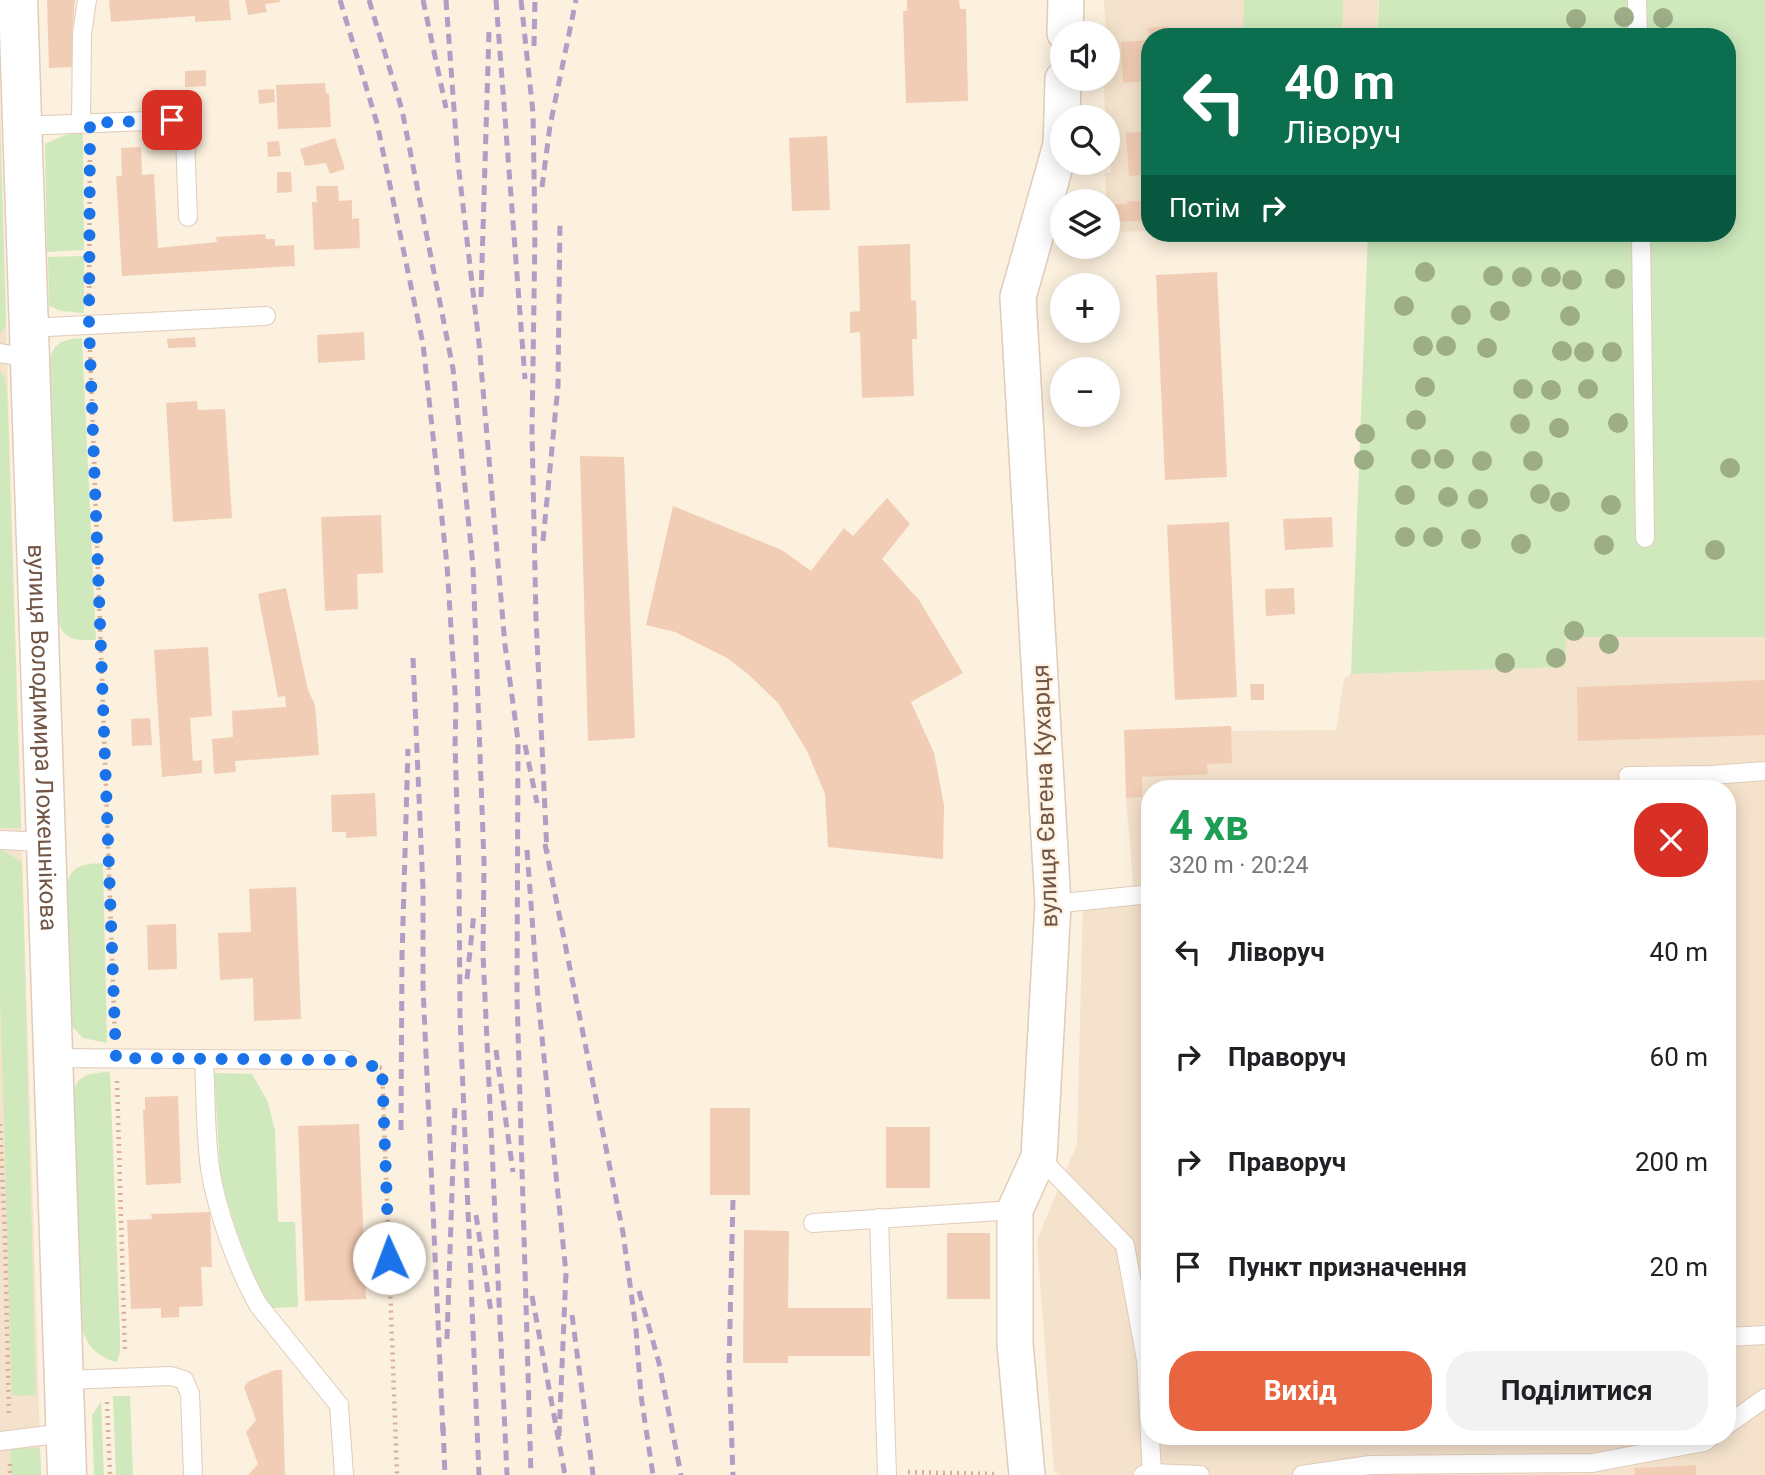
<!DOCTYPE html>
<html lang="uk">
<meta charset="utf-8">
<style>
:root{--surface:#fff;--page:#f2f2f2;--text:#202124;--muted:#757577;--accent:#e96540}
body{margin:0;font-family:Roboto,sans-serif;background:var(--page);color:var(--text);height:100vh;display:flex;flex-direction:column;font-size:26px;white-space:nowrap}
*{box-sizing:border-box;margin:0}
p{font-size:23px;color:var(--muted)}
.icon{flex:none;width:38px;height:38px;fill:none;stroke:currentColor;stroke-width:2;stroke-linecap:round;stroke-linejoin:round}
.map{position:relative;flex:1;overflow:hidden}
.sheet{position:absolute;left:1141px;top:780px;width:595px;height:665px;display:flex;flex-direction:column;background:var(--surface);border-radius:28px;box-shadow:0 4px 18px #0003}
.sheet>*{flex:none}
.hud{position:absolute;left:1141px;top:28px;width:595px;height:214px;border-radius:28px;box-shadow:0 4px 18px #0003;background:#0b6e4f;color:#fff;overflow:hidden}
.tools{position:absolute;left:1050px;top:21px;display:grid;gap:14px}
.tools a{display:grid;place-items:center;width:70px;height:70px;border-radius:50%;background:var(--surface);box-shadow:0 4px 18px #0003;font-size:35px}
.pin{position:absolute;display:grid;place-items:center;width:60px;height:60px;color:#fff;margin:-30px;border-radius:14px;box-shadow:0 4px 10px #0006}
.me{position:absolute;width:77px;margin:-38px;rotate:358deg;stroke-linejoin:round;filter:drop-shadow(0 0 5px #0008)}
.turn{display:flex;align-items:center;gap:24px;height:147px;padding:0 28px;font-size:32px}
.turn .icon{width:91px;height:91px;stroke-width:2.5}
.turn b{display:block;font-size:49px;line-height:60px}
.then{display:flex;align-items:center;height:66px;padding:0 28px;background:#0003;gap:14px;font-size:26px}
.round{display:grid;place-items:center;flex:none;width:74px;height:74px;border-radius:28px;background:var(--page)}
.summary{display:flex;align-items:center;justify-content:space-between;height:119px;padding:0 28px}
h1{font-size:42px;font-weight:700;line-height:52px;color:#1e9e55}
.primary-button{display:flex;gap:14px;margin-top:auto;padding:14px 28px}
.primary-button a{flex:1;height:80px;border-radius:28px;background:var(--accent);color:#fff;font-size:28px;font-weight:700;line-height:80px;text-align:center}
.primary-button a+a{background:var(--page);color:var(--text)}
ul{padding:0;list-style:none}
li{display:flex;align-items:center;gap:21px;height:105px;padding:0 28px}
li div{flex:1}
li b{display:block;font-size:26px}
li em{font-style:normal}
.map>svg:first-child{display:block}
.residential{fill:#f4e2cc;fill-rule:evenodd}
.green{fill:#cfe9bd}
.building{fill:#f2cdb5}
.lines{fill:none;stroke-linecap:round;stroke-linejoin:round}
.service-casing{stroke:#e0ccba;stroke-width:20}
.minor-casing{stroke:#e0ccba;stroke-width:38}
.tertiary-casing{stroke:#e0ccba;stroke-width:41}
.path{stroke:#d6b099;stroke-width:4.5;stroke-dasharray:2 5;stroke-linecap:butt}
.service{stroke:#fff;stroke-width:18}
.minor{stroke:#fff;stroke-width:35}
.tertiary{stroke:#fff;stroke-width:38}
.rail{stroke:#b29ec4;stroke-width:5;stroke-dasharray:10 7;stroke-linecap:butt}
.tree{fill:#9dae87}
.route{stroke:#1a73e8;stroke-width:12;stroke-dasharray:0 21.6}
.labels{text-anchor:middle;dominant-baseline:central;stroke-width:5;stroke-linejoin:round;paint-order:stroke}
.street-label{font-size:24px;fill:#725646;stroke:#fff4e4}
</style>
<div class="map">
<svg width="1765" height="1475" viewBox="0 0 1765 1475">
<rect width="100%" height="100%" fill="#fcf0de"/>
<!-- residential -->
<g class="residential">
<polygon points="1104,0 1378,0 1377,37 1150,37 1150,231 1108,232 1105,174 1111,172 1109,126 1108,117 1105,117 1104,80 1108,79 1108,33 1106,33"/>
<polygon points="0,93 8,391 41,1475 0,1475"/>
<path d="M1566 637H1765V1475H1060L1054 1471 1037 1240 1077 1144 1083 901 1134 895 1126 798 1173 729 1231 726 1232 731 1336 730 1344 679 1351 674 1564 667ZM1150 789H1727V1437H1150Z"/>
</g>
<!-- green -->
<g class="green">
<polygon points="1244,0 1343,0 1342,37 1243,37"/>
<polygon points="1379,0 1765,0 1765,637 1566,637 1565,667 1351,674 1368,233 1727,233 1727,37 1377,37"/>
<polygon points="0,125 6,325 0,334"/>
<polygon points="83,132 84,250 47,252 45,144 65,135"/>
<polygon points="84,256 84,313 61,311 49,306 48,257"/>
<path d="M82 338 96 640C78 640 65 642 59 623L50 359C54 342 65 339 82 338Z"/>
<polygon points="0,372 4,376 7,390 21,828 0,828"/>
<polygon points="0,849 22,862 36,1395 12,1396 0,990"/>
<path d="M103 863 107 1043 83 1038 72 1026 66 893C68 866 80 864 103 863Z"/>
<path d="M110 1072 120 1333V1352L117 1362C95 1357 85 1343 80 1321L73 1094C77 1073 92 1073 110 1072Z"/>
<polygon points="214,1073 252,1074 268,1102 275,1131 278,1222 295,1222 298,1307 272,1308 265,1303 240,1240 221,1182"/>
<polygon points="113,1396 130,1396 133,1475 116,1475"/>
<polygon points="101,1402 104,1475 94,1475 92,1415"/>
<polygon points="40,1448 41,1475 11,1475 10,1449"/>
</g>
<!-- building -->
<g class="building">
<polygon points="47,0 75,0 72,35 74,67 49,68"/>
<polygon points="109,0 229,0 231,20 195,22 195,16 111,22"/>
<polygon points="245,0 280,0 280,2 265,4 267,12 248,15"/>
<polygon points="907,0 959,0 960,9 966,9 968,101 906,103 903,11 907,11"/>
<polygon points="1169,26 1170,37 1149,37 1148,28"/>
<polygon points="1150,40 1150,81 1123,83 1121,42"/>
<polygon points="206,70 206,86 185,87 185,71"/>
<polygon points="325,83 326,94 329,93 331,127 278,129 276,85"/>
<polygon points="274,89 275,102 259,104 258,90"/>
<polygon points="1150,131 1150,174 1129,176 1126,133"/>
<polygon points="827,136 830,210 792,211 789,138"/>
<polygon points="335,138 345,169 330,174 326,163 305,166 300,149"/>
<polygon points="279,141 281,156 268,157 267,142"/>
<polygon points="141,147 142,175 154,174 158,248 217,242 216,237 265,234 266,239 275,239 275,246 294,245 295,266 122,276 116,176 122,176 121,148"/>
<polygon points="277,172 291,172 292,192 277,193"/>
<polygon points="316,186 338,186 339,201 352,200 352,219 359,218 360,248 314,250 312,202 317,202"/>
<polygon points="1127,201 1150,202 1150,221 1108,222 1108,205 1127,204"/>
<polygon points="910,244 911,301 916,300 917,339 912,339 914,396 862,398 860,332 850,333 850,312 860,311 858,246"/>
<polygon points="1217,272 1227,477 1165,480 1156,275"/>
<polygon points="364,332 365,360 318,363 317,335"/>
<polygon points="195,337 196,347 168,348 167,339"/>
<polygon points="197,401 198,410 225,409 232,518 173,522 166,403"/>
<polygon points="580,456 624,457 635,738 588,741"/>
<polygon points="887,498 910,524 882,559 919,600 963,673 911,702 934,753 944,805 943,859 828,847 825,794 807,751 778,703 748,674 727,658 675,632 646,625 673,506 782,550 811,571 844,528 853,536"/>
<polygon points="381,515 383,573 357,574 358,609 325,611 321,517"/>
<polygon points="1332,517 1333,547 1285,550 1283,519"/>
<polygon points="1229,522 1237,697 1175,700 1167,525"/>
<polygon points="286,588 308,690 315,705 319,755 235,761 236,772 214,774 212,739 233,737 232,711 286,707 285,696 278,697 258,594"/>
<polygon points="1294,588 1295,614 1266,616 1265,589"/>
<polygon points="208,647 212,716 190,718 193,761 202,760 202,773 162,777 154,650"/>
<polygon points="1765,680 1765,735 1578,741 1577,687"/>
<polygon points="1250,684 1264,684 1264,700 1251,700"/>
<polygon points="150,718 152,745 132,746 131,719"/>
<polygon points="1231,726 1232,763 1207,764 1208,774 1142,777 1142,797 1126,798 1124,730"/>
<polygon points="375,793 377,836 346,838 346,832 332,832 331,795"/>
<polygon points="296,887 301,1019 254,1021 253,978 220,980 218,933 251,932 249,889"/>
<polygon points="176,924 177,969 148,970 147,925"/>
<polygon points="178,1096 181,1183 146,1185 143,1110 145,1110 145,1097"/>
<rect x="710" y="1108" width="40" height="87"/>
<polygon points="359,1124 366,1299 305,1301 298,1126"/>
<rect x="886" y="1127" width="44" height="61"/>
<polygon points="210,1212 212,1267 201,1267 203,1306 179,1307 179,1317 161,1318 161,1308 131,1309 127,1220 152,1219 151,1214"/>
<polygon points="744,1230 789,1231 788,1308 871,1308 870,1356 788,1356 788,1363 743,1363"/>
<rect x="947" y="1233" width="43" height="66"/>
<polygon points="275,1370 282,1370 285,1475 248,1475 258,1464 246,1432 256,1420 244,1387 249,1381"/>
<polygon points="1696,1465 1696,1475 1635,1475 1634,1468"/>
</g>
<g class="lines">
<defs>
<g id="service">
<polyline points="1637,0 1638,37"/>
<polyline points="81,123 82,34 87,0"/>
<polyline points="21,126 172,120 179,124 185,137 188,217"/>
<polyline points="1641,233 1645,538"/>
<polyline points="28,328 266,316"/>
<polyline points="0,353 29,358"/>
<polyline points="1628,776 1712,775 1765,771"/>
<polyline points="0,840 45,842"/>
<polyline points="1053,904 1150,894"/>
<polyline points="53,1058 345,1060"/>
<path d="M204 1059C206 1095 205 1132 210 1168 216 1209 238 1270 259 1306L339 1405 344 1475"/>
<polyline points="1039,1157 1125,1245 1146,1360 1150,1360"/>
<polyline points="879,1218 887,1475"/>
<polyline points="813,1223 1015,1210"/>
<polyline points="1727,1337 1765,1335"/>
<polyline points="1146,1360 1150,1435"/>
<polyline points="64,1380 171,1376 184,1380 190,1394 193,1475"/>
<polyline points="1727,1425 1765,1398"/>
<polyline points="1150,1437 1152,1473"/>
<polyline points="0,1441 65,1433"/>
<polyline points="1143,1475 1152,1473 1200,1475"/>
<polyline points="1302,1475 1370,1465 1592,1463 1704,1442 1711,1437"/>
</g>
<g id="minor">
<polyline points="1065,33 1066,0"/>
<polyline points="1062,117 1063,79"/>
<polyline points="1027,1475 1015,1344 1015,1210 1039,1157 1053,904 1018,297 1061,145 1062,118"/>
</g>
<g id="tertiary">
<path id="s1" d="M18 0 67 1475"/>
</g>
</defs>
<!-- service casing -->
<use href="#service" class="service-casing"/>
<!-- minor casing -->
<use href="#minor" class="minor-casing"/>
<!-- tertiary casing -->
<use href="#tertiary" class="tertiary-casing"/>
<!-- path -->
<g class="path">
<polyline points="89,302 90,147"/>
<polyline points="90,350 115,1037"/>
<polyline points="366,1065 382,1068 397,1475"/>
<polyline points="117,1081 125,1353"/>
<polyline points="0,1124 5,1235 9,1417"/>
<polyline points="107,1402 110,1475"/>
<polyline points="10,1464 10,1475"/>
<polyline points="908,1472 994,1474"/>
</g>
<!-- service -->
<use href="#service" class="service"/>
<!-- minor -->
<use href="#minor" class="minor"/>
<!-- tertiary -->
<use href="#tertiary" class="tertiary"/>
<!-- rail -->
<g class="rail">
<polyline points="340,0 377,123 423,344 447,565 456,708 455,744 459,876 460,1017 479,1475"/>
<polyline points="369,0 402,110 453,369 473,566 484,862 483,954 507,1475"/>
<polyline points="423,0 446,108"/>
<polyline points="446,0 458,163 479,343 505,645 518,740 517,997 531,1475"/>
<polyline points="496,0 525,379"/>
<polyline points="521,0 533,113 535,232 532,431 536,618 547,853"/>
<polyline points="534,46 535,0"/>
<polyline points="542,187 550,126 576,0"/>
<polyline points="481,297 489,31"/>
<polyline points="543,541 558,386 560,219"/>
<polyline points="413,658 423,889 423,987 443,1433"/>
<polyline points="525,745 537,803"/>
<polyline points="545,844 623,1233 636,1329 641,1396 653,1475"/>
<polyline points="527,850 538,998 566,1273 559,1436"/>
<polyline points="467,979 474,913"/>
<polyline points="496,1050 513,1172"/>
<polyline points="401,1130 402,957 408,749"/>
<polyline points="733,1200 729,1366 733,1475"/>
<polyline points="476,1215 491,1312"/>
<polyline points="639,1291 659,1363 681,1475"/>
<polyline points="532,1296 565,1475"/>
<polyline points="572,1315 593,1475"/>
<polyline points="447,1339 455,1104"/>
<polyline points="443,1426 445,1475"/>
</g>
</g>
<!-- trees -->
<g class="tree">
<circle cx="1624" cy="17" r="10"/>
<circle cx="1663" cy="18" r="10"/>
<circle cx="1576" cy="19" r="10"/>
<circle cx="1425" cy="272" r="10"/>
<circle cx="1493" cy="276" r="10"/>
<circle cx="1522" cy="277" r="10"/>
<circle cx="1551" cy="277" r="10"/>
<circle cx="1615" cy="279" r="10"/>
<circle cx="1572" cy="280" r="10"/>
<circle cx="1404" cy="306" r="10"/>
<circle cx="1500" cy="311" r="10"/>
<circle cx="1461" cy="315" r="10"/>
<circle cx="1570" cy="316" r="10"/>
<circle cx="1423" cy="346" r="10"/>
<circle cx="1446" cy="346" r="10"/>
<circle cx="1487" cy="348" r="10"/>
<circle cx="1562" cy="351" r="10"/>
<circle cx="1584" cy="352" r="10"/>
<circle cx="1612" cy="352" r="10"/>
<circle cx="1425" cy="387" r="10"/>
<circle cx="1523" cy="389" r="10"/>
<circle cx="1588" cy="389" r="10"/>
<circle cx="1551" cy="390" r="10"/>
<circle cx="1416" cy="420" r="10"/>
<circle cx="1618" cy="423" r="10"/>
<circle cx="1520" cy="424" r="10"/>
<circle cx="1559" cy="428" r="10"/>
<circle cx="1365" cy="434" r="10"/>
<circle cx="1421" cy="459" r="10"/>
<circle cx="1444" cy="459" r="10"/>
<circle cx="1364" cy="460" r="10"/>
<circle cx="1482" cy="461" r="10"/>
<circle cx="1533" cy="461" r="10"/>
<circle cx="1730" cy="468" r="10"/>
<circle cx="1540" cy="494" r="10"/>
<circle cx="1405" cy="495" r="10"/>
<circle cx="1448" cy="497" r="10"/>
<circle cx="1478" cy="499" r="10"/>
<circle cx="1560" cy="502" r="10"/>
<circle cx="1611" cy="505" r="10"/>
<circle cx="1405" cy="537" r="10"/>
<circle cx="1433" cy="537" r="10"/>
<circle cx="1471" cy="539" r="10"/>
<circle cx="1521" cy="544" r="10"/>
<circle cx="1604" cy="545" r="10"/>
<circle cx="1715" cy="550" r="10"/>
<circle cx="1574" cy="631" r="10"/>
<circle cx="1609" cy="644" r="10"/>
<circle cx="1556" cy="658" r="10"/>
<circle cx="1505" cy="663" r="10"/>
</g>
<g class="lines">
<!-- route -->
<polyline class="route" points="172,120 90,123 89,325 116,1058 345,1060 382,1068 389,1258"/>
</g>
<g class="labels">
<!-- street labels -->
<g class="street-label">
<text stroke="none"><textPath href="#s1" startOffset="738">вулиця Володимира Ложешнікова</textPath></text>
<text transform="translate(1045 796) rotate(-92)">вулиця Євгена Кухарця</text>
</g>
</g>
</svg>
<div class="tools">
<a><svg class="icon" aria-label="sound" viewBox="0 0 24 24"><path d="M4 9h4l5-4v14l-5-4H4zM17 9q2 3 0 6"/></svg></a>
<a><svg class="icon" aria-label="search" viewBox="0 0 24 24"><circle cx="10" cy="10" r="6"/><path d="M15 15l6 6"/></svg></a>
<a><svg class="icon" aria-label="layers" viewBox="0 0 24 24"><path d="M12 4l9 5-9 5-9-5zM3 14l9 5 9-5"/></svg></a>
<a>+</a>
<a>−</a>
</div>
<div class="pin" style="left:172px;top:120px;background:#d93025"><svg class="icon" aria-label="arrive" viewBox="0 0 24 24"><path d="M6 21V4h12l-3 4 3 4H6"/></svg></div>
<svg class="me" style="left:389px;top:1258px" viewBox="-20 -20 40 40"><circle r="19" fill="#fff"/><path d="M0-13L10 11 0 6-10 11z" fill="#1a73e8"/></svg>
<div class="hud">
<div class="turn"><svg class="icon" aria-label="left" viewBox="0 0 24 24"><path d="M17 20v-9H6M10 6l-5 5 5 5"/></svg><div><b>40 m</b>Ліворуч</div></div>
<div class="then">Потім<svg class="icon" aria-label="right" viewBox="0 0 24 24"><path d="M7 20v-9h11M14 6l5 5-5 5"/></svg></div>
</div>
<section class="sheet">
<div class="summary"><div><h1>4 хв</h1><p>320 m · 20:24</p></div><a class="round" style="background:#d93025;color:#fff"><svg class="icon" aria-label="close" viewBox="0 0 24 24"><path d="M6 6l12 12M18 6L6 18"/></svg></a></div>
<ul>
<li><svg class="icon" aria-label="left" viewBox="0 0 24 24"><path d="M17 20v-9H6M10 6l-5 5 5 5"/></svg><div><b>Ліворуч</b></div><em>40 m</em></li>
<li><svg class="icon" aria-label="right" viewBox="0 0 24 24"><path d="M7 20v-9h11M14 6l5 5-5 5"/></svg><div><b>Праворуч</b></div><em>60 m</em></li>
<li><svg class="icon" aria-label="right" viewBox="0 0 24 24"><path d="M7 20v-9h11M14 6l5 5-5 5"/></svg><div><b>Праворуч</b></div><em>200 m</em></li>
<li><svg class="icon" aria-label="arrive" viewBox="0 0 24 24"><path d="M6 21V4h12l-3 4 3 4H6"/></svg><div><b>Пункт призначення</b></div><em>20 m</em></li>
</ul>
<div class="primary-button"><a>Вихід</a><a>Поділитися</a></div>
</section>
</div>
